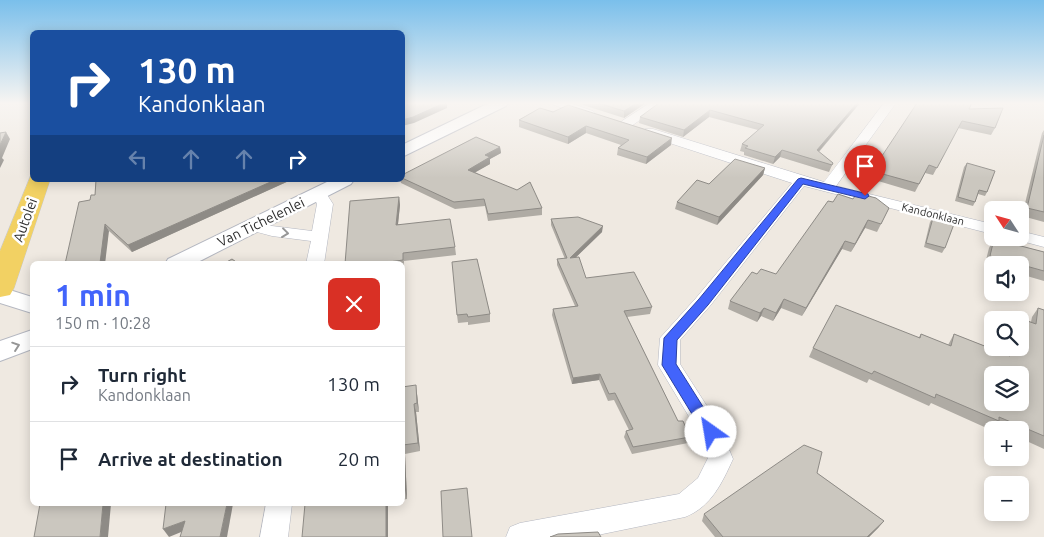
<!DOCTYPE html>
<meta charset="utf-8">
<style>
:root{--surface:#fff;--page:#f6f6f7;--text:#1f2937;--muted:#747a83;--line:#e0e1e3;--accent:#4264fb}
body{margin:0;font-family:Ubuntu,sans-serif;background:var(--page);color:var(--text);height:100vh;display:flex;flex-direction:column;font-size:19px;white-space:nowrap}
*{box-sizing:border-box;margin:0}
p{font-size:16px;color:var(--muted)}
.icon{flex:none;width:28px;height:28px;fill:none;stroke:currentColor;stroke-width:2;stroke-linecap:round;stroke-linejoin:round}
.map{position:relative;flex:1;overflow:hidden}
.panel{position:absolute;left:30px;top:261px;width:375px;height:245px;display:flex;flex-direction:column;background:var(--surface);border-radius:8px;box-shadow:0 2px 12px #0003}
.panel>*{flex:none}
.hud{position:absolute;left:30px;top:30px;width:375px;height:152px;border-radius:8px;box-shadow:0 2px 12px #0003;background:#1a4fa0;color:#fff;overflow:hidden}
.needle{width:32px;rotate:306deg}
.fabs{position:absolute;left:984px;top:201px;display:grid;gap:10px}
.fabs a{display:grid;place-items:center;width:45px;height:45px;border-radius:8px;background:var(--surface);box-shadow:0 2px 12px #0003;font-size:25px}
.pin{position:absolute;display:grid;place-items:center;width:42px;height:42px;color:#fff;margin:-51px -21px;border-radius:50% 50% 50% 0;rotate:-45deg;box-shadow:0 0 5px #0007}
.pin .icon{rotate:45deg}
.me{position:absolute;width:55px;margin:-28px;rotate:328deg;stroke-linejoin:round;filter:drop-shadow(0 0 4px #0008)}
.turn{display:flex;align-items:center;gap:18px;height:105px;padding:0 25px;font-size:22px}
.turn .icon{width:65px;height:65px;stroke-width:2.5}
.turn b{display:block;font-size:35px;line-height:42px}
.lanes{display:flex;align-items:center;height:48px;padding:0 25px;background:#0003;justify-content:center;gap:25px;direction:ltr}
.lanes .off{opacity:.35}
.round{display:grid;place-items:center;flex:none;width:52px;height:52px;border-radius:8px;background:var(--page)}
.headline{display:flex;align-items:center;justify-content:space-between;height:85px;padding:0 25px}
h1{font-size:30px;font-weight:700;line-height:38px;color:var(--accent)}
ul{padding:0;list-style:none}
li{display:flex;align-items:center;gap:15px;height:75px;padding:0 25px;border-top:1px solid var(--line)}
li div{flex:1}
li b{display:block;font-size:19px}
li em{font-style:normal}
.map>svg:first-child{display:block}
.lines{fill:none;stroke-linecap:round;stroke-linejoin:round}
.minor-casing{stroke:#b4b7c1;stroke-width:1}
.tertiary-casing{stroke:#b4b7c1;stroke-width:2}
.primary-casing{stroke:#c9c9c9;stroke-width:1}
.minor{fill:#fff;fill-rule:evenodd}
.tertiary{fill:#fff;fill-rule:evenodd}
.primary{fill:#f2d163;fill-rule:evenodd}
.wall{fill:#afaba4}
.shaded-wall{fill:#8e8b86}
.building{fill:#cbc7bf;stroke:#8e8b86;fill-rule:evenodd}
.oneway{stroke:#969696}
.route{fill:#4264fb;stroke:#2b41a3}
.labels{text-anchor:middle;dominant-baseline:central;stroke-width:5;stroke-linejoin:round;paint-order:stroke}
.far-street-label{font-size:11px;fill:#2e2e2e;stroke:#fff}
.street-label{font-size:14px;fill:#2e2e2e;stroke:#fff}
</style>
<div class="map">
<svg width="1044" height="537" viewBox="0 0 1044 537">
<rect width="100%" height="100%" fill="#efe9e1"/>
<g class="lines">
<defs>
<g id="minor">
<polygon points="552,103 570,103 593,111 595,113 589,117 554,105"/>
<polygon points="650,103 664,103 630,127 622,127 620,124 622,121"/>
<path d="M884 103H896L836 186 992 224V234L804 186 710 306 680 340V364L719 425 733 459C722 483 711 507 685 517L588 537H506L510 527 520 523 679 494 698 478 708 458 700 435 658 365 660 338 696 298 792 183 645 135 643 132 645 129H653L824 182Z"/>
<polygon points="319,189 324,190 333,204 324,264 306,264 311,241 272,236 246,229 244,226 246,223 252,221 272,226 312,231 317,204 312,193 314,190"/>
<polygon points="1020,231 1044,237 1044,247 1014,239 1013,238 1020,238"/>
<polygon points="266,504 292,504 288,537 260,537"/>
</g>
<g id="tertiary">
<polygon points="489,103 508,103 506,106 402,157 402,145"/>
<polygon points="331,180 354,180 351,184 194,264 165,264 168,259"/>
<polygon points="0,287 32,297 32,313 0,303"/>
<polygon points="32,330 32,349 0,361 0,341"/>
</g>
<polygon id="primary" points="31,175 32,180 50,180 14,288 10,295 0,297 0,251"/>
</defs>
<!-- minor casing -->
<use href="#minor" class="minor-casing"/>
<!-- tertiary casing -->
<use href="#tertiary" class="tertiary-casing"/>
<!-- primary casing -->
<use href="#primary" class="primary-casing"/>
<!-- minor -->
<use href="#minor" class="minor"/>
<!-- tertiary -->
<use href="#tertiary" class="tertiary"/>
<!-- primary -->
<use href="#primary" class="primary"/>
</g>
<!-- wall -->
<g class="wall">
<polygon points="580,103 646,103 624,118 580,104"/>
<polygon points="659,103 860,103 819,152 833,163 829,172 780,157 773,164 744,155 744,152 740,151 742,144 758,130 709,117 683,137 639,123 640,117"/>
<polygon points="540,108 671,145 646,164 617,155 618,148 621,145 586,133 568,144 519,127 519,120"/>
<polygon points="969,109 995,128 991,135 958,128 933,175 925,173 915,192 868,178 872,171"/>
<polygon points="1044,130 1044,222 1022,216 1042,133"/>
<polygon points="500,147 501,153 490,159 490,164 475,172 542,208 542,215 488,221 485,206 455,209 401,183 400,180 402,180 402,175"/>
<polygon points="967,163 987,192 985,196 978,194 975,202 973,206 955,201 964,167"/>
<polygon points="765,168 763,175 717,225 675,209 677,202 709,184"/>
<polygon points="96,180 291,180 132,252 109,231 90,200 95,195"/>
<polygon points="399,197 400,205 398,224 455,247 456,255 404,261 404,269 402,269 402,264 345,264"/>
<polygon points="853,199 889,208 877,232 865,228 851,252 842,249 802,316 781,308 773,321 761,316 757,322 728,309 730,301 757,274 776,274 833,202"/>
<polygon points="933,218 945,248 942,253 924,247 930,222"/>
<polygon points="551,219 602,232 576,257 586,278 652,307 650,314 627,317 678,421 690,437 688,443 632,454 624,437 626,431 629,430 614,400 608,401 599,380 572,384 552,315 553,309 575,306 557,265 557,259 565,259 551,225"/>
<polygon points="994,239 1044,252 1044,281 1020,274 1020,265 992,265 992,266 985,264 989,248"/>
<polygon points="477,259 490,314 490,322 468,325 468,322 458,323 457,315"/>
<polygon points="1038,308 1044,310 1044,449 1020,438 1020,430 1002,430 994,427 991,430 931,403 929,406 869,379 867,383 809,357 813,348 919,337 921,334 948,345 954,334 1005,354 1006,348 1020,348 1020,320 1015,320 1016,319 1018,320 1019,318 1031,322 1032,317"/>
<polygon points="402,387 417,394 419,412 416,412 420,451 405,454 407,499 402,500"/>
<polygon points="817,473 884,521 878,528 869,537 715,537 702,521 704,514"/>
</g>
<!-- shaded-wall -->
<g class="shaded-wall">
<polygon points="444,103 447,103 447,108 414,123 402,126 402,120"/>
<polygon points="637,103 646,103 624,118 624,111"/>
<polygon points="857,103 860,103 814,157 817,150"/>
<polygon points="710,110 709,117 683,137 684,130"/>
<polygon points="586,126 586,133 568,144 568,137"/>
<polygon points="6,132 10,139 2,158 4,160 0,168 0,145"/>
<polygon points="672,138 671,145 646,164 647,157"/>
<polygon points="500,147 501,153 490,159 490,164 469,176 468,170 485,155"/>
<polygon points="782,150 780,157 773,164 775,157"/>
<polygon points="765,168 763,175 717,225 719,217"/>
<polygon points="275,180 291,180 132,252 128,245"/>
<polygon points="399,197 400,205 397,233 396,225"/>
<polygon points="868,220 865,228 851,252 855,244"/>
<polygon points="105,224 109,231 105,264 97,264"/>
<polygon points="603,226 602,232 569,264 570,258"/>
<polygon points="845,241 842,249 802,316 806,308"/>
<polygon points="784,299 781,308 773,321 776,313"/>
<polygon points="764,308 761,316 757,322 760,313"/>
<polygon points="600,374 599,380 572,384 573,378"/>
<polygon points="416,385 419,412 417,403"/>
<polygon points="414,404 416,412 420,451 418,443"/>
<polygon points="403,445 405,454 407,499 405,490"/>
<polygon points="103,504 111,504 108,537 100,537"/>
<polygon points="227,504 233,504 227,537 220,537"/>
<rect x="386" y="504" width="2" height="33"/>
<polygon points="185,521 191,528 169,537 163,529"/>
<polygon points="884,521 878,528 869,537 867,537"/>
</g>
<!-- building -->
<g class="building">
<polygon points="402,103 444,103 413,117 402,120"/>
<polygon points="598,103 637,103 624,111"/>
<polygon points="659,103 857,103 817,150 833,163 832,165 782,150 775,157 745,148 748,146 742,144 764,125 710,110 684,130 640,117"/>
<polygon points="917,103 972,103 969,109 1003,108 995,128 962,121 937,168 929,165 919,184 872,171"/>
<polygon points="568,105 672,138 647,157 618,148 629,140 586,126 568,137 519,120 540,108 553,112"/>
<polygon points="6,132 0,145 0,133"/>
<polygon points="1044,135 1044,212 1027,208"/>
<polygon points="476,137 500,147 485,155 490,157 468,170 517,190 530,182 542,208 488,214 484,199 454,202 402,178 402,175"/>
<polygon points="735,159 765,168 719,217 677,202 697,180 709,184"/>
<polygon points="967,163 995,171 987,192 979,190 975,202 958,197"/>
<polygon points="96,180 275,180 128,245 105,224 100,263 97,264 65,264 79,202 90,200 91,195 95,195"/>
<polygon points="857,193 876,198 889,208 881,224 868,220 855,244 845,241 806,308 784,299 776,313 764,308 760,313 730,301 752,272 757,274 761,269 776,274 828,201 833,202 838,194 853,199"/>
<polygon points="399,197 396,225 450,219 455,247 403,253 403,260 389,262 389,264 345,264 350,201"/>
<polygon points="578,217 603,226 570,258 579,257 586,278 634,272 652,307 624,311 678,421 683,421 690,437 633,447 626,431 633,429 615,393 609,394 600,374 573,378 553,309 578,306 557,259 567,258 551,219"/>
<polygon points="933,218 954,224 945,248 926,243"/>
<polygon points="994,239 1044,252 1044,271 990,256"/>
<polygon points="232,259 239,264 223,264"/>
<polygon points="477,259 490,314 468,317 467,314 457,315 452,262"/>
<path d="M836 305 920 338 921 334 951 346 954 334 1010 356 1011 348H1020V320H1016V319L1019 320V318L1036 324 1038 308 1044 310V436L999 417V421L936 394 935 398 874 371 872 374 813 348ZM992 375H1020V402H992Z"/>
<polygon points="416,385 417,403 414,404 418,443 403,445 405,490 402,491 402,387"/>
<polygon points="804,445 822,452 817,473 884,521 867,537 723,537 704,514"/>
<polygon points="467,488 472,537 443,537 441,491"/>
<polygon points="40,504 103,504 100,537 34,537"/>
<polygon points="166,504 227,504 220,537 180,537 185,521 163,529"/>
<polygon points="305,504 386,504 386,537 302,537"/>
<polygon points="598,532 601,537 550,537 558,534"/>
</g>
<!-- one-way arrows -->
<defs><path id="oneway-chevron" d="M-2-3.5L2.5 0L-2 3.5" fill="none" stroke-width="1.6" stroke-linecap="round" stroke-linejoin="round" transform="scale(1.25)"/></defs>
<g class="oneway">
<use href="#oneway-chevron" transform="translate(285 233) rotate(7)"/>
<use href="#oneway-chevron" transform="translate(16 346) rotate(-19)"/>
</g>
<!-- sky -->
<linearGradient id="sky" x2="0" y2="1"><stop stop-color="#7abfeb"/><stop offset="0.58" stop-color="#f8f5f2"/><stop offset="1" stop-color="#f8f5f2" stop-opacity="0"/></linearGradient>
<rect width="1044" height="178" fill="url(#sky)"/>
<!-- route -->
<polygon class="route" points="801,178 868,194 869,196 865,199 803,184 708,305 677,340 676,364 719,432 717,437 711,439 706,437 662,365 664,338 699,299 798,179"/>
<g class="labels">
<!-- far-street labels -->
<g class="far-street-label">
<text transform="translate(933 214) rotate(14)">Kandonklaan</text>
</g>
<!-- street labels -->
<g class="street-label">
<text transform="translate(25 220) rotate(-70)">Autolei</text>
<text transform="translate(261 222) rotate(-26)">Van Tichelenlei</text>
</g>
</g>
</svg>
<div class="fabs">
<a><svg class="needle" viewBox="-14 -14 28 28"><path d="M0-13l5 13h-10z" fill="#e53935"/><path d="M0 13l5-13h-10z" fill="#747a83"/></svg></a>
<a><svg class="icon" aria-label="sound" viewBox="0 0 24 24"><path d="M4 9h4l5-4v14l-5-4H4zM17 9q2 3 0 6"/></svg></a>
<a><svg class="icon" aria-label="search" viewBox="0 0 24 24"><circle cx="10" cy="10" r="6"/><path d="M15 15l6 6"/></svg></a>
<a><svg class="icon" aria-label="layers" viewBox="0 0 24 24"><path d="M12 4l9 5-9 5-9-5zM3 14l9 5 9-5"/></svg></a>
<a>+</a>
<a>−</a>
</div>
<div class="pin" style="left:865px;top:196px;background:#d93025"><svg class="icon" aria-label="arrive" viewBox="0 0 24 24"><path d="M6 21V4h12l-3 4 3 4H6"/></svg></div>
<svg class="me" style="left:711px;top:432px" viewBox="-20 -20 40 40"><circle r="19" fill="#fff"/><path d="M0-13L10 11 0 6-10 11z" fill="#4264fb"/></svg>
<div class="hud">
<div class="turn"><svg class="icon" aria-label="right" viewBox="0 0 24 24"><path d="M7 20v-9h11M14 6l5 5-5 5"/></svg><div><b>130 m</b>Kandonklaan</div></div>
<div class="lanes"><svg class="icon off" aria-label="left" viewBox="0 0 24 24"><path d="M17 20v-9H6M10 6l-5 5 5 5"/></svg><svg class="icon off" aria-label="ahead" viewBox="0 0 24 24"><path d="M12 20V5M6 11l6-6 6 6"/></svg><svg class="icon off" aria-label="ahead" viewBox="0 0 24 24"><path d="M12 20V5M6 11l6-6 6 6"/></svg><svg class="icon" aria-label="right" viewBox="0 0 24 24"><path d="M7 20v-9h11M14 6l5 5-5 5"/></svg></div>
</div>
<section class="panel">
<div class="headline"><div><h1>1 min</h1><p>150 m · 10:28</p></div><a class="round" style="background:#d93025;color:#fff"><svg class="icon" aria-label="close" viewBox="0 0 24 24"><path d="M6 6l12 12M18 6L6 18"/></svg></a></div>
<ul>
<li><svg class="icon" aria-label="right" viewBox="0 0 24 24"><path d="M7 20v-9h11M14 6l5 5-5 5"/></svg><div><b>Turn right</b><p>Kandonklaan</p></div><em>130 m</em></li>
<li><svg class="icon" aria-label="arrive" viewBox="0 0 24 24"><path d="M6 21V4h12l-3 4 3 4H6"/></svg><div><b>Arrive at destination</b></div><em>20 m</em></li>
</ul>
</section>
</div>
